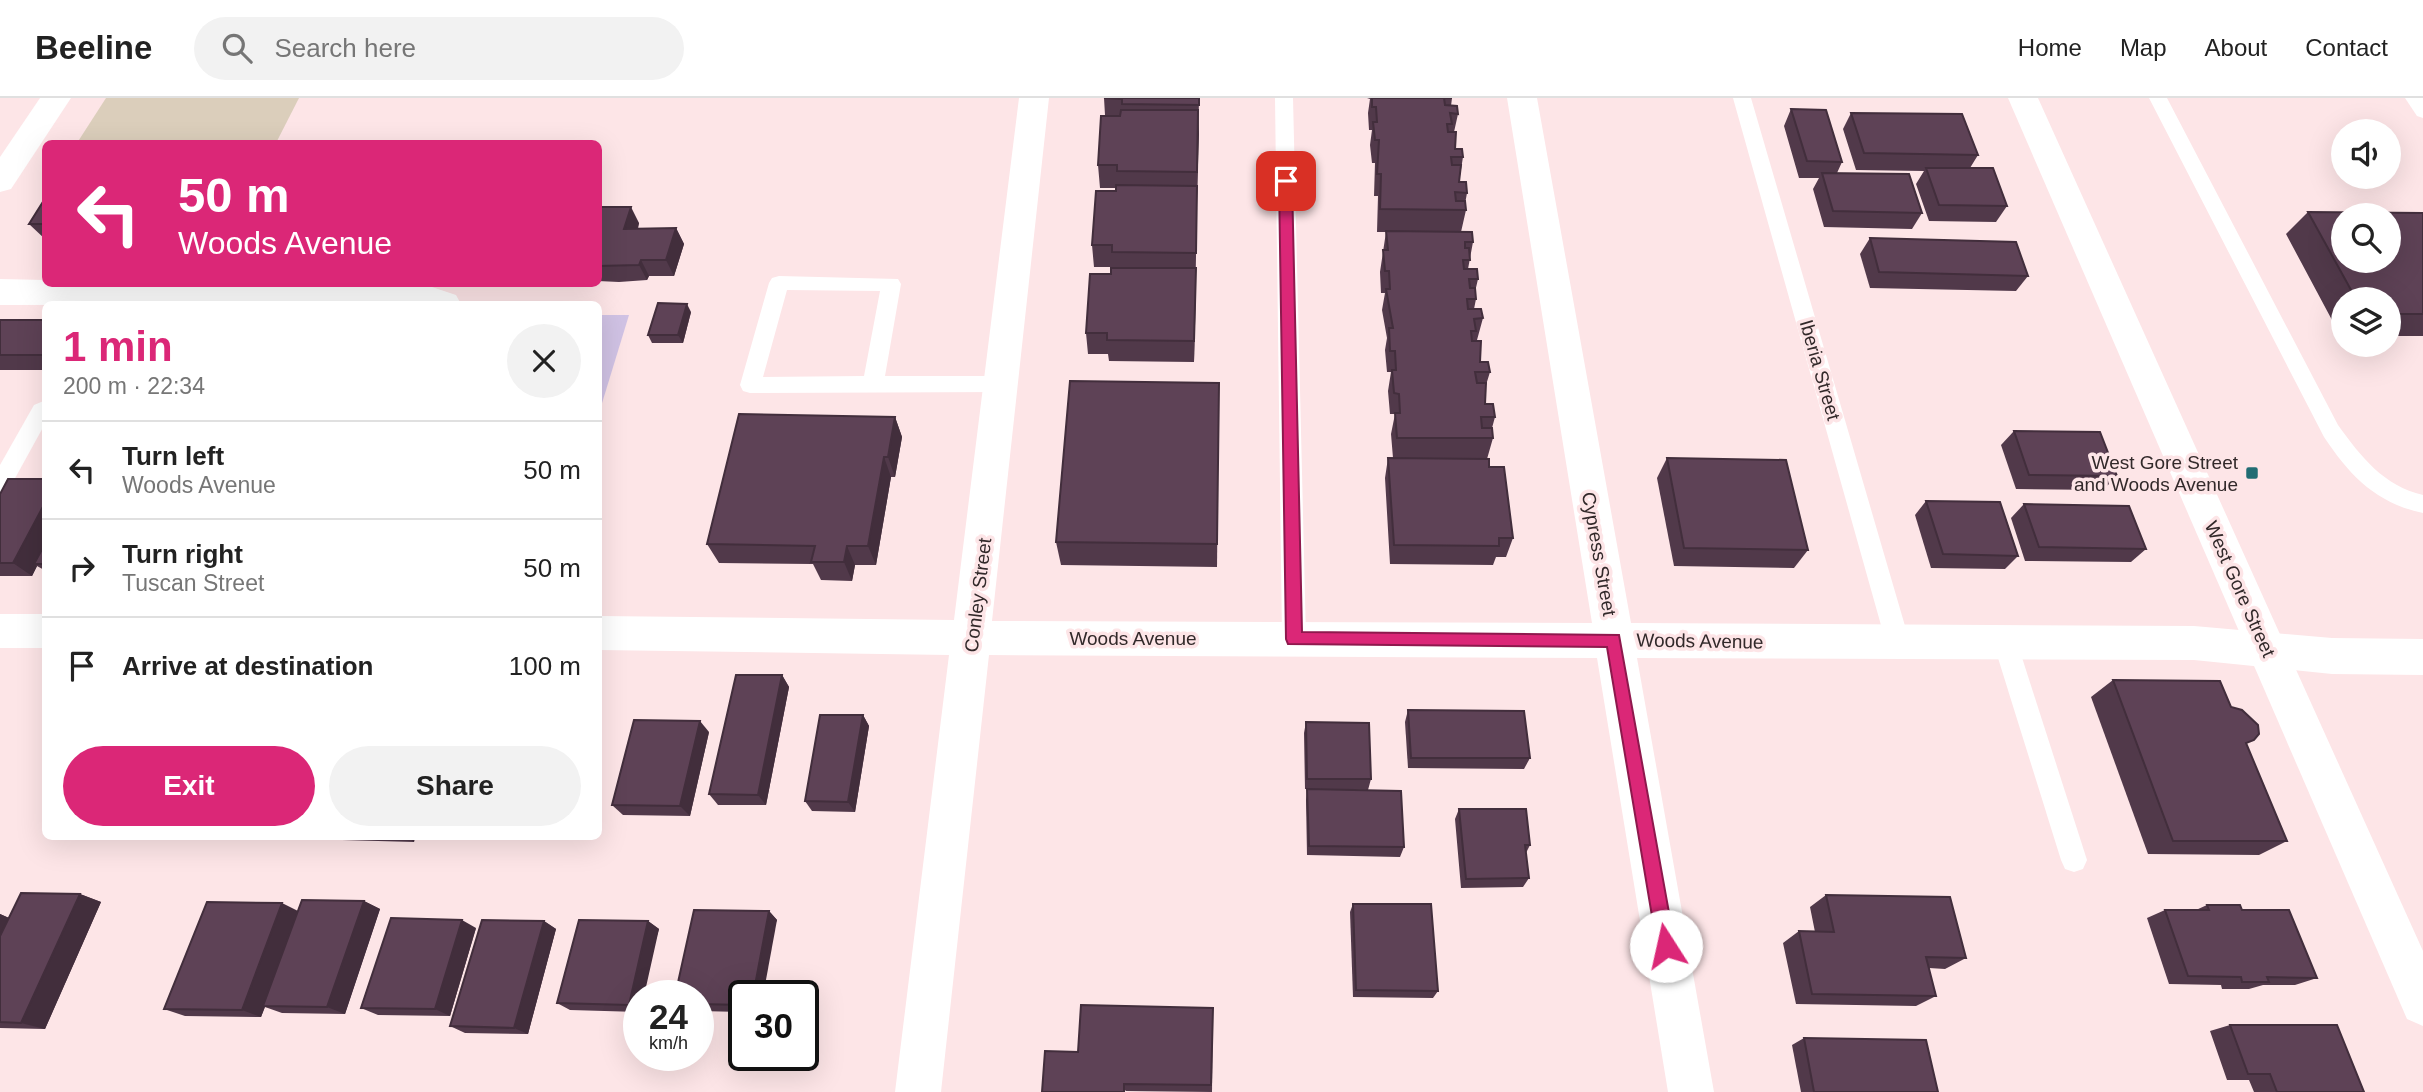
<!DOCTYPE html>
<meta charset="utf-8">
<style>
:root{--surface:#fff;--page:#f2f2f2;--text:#222;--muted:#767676;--line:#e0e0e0;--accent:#db2777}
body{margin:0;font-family:Helvetica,sans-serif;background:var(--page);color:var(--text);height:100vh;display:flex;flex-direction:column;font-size:26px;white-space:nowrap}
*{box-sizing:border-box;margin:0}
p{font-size:23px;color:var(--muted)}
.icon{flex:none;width:38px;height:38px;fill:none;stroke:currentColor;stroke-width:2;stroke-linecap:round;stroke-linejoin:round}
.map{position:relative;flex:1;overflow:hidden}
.panel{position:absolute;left:42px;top:203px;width:560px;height:539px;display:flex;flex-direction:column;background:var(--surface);border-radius:10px;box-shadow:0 7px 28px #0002}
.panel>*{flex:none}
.guide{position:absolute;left:42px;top:42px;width:560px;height:147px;border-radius:10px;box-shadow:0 7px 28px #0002;background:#db2777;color:#fff;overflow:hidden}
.controls{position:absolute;left:2331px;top:21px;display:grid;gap:14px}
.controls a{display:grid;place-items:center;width:70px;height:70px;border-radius:50%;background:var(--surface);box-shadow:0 7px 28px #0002;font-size:35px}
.speed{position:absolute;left:623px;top:882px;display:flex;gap:14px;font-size:35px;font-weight:700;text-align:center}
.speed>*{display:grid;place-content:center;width:91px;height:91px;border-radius:50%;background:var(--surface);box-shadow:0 7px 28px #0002;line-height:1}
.speed small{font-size:18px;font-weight:400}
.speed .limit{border:4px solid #111;border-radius:10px;background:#fff;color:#111}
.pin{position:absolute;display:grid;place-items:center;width:60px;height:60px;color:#fff;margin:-30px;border-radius:14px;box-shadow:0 4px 10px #0006}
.me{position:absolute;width:77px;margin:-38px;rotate:350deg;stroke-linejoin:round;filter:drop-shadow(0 0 5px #0008)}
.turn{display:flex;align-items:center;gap:24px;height:147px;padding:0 21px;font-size:32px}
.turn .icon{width:91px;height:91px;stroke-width:2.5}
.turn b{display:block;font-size:49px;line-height:60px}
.round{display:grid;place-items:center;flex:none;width:74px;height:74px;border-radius:37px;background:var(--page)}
.headline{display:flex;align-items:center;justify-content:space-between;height:119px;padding:0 21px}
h1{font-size:42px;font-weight:600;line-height:52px;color:var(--accent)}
.cta{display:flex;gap:14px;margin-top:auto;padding:14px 21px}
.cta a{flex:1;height:80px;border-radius:42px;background:var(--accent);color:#fff;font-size:28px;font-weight:600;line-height:80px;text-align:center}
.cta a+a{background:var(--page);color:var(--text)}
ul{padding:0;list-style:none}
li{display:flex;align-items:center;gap:21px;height:98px;padding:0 21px;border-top:2px solid var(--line)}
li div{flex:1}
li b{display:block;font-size:26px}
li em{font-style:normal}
header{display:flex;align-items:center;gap:42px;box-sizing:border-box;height:98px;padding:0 35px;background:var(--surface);border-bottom:2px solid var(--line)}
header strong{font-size:33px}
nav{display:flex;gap:38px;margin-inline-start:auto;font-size:24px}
.search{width:490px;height:63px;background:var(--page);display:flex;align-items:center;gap:18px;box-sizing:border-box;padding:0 24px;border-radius:38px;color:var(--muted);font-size:26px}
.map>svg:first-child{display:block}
.green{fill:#dbcebb}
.water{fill:#d0c2e4}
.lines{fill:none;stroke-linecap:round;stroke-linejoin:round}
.lane{fill:#fff;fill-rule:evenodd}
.street{fill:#fff;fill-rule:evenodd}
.secondary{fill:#fff;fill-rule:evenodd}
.wall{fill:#51394a}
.shaded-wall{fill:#422e3c}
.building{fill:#5e4256;stroke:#422e3c;stroke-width:2;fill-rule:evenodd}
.route{fill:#db2777;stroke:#8e194d;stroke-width:2}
.poi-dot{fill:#216c73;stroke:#fde5e7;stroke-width:2.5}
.labels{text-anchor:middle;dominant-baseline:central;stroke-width:7;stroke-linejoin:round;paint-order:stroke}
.street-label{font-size:19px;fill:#32292a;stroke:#fde5e7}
.poi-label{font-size:19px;fill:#32292a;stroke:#fde5e7;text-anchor:end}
</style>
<header>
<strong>Beeline</strong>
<div class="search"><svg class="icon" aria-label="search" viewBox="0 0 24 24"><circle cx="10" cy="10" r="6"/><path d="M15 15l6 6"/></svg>Search here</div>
<nav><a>Home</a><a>Map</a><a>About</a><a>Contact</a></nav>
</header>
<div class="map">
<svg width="2423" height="994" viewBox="0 0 2423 994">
<rect width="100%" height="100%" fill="#fde5e7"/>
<!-- green -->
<polygon class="green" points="106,0 299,0 276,45 77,45"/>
<!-- water -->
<polygon class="water" points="599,217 629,217 599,315 598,217"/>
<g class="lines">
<!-- lane -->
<g class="lane">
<polygon points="1275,0 1293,0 1306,541 1302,548 1294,551 1286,548 1282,541"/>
<polygon points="1733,0 1751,0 1910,545 1906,552 1898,555 1890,552 1886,545"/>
<path d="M2149 0H2167L2338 327C2361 359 2384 388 2423 397V415C2376 405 2350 378 2324 339Z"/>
<polygon points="2405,0 2423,0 2423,20 2417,18"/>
<path d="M779 178 898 181 901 186 885 278H1002L1009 280 1012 286 1009 292 1002 294 750 295 743 293 740 287 769 185 772 180ZM787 192 880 193 864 278 763 279Z"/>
<polygon points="46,302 46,324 8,393 0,396 0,367 34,307"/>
<polygon points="2005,534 2013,537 2017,544 2087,762 2083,771 2074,774 2065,771 2061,762 1993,544 1997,537"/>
</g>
<!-- street -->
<g class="street">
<polygon points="1019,0 1049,0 992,523 1592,525 1507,0 1537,0 1631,525 2194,528 2332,540 2423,541 2423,577 2332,576 2194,562 1637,560 1714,994 1668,994 1597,560 989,557 941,994 895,994 949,557 598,552 598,518 954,522"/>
<polygon points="0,181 46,182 46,186 423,186 456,197 461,206 0,207"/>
<rect x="0" y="516" width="46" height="34"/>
</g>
<!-- secondary -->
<g class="secondary">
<polygon points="40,0 71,0 11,91 0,94 0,59"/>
<polygon points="2008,0 2038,0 2423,853 2423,928 2407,921"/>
</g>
</g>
<!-- wall -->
<g class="wall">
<polygon points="1104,0 1199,0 1194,264 1109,263 1108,256 1088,256 1086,235 1113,169 1094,169 1092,147 1116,93 1116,90 1100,90 1098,67 1105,17"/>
<polygon points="1367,0 1452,0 1451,8 1458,16 1454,34 1455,51 1463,59 1459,84 1467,95 1465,106 1466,112 1461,134 1473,144 1468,171 1478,181 1475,194 1476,201 1474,211 1483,220 1477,242 1474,242 1473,243 1480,264 1490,274 1486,287 1485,306 1495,319 1492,330 1493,340 1487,361 1393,360 1391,336 1395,316 1390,316 1388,293 1391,274 1387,274 1385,252 1387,240 1382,212 1385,195 1381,195 1380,174 1386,134 1377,134 1378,98 1374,98 1375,65 1372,65 1370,47 1372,32 1369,32 1368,15 1370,1"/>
<polygon points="1791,11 1842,64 1837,75 1922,115 1912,131 1824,129 1813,91 1819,80 1799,80 1784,28"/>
<polygon points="1851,15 1978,57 1970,70 2007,108 1996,124 1929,123 1916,86 1924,73 1856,72 1843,31"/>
<polygon points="46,99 46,142 29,126"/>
<polygon points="598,109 639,125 638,131 676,130 684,146 674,178 649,178 647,182 619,184 598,183"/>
<polygon points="2308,114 2423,115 2423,238 2389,238 2389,201 2343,201 2343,237 2340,237 2286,136"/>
<polygon points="1870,140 2028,178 2016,193 1870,190 1860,156"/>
<polygon points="691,214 683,245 652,245 648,237"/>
<rect x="0" y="222" width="46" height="50"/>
<polygon points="1219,285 1217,469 1061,467 1056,444"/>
<polygon points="895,319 902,339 895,379 891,379 876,467 855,467 852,483 821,482 813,466 719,465 707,446"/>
<polygon points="2014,333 2117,378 2103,392 2016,391 2001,347"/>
<polygon points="1388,360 1489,369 1513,440 1506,459 1496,459 1493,467 1390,466 1385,380"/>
<polygon points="1667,360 1808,452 1794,470 1674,468 1657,380"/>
<polygon points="46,381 46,473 37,468 32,478 0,478 0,396"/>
<polygon points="1926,403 2018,458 2005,471 1931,470 1915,417"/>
<polygon points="2024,406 2146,451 2131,464 2025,463 2011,420"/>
<polygon points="782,577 789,589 766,707 718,707 709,696"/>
<polygon points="2113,582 2247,647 2287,743 2259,757 2148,756 2091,599"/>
<polygon points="1408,612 1530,660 1524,671 1408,670 1405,624"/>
<polygon points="863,617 869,628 855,714 812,713 805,703"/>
<polygon points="1306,624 1371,681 1368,692 1313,691 1404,749 1400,759 1307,757 1306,702 1307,691 1305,691 1304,635"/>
<polygon points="709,634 690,718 623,717 612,707"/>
<polygon points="1459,711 1530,747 1526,755 1529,780 1523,789 1461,790 1455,721"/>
<polygon points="336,738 415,738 414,744 342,742"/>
<polygon points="80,796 101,804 45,931 0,930 0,816 9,820"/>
<polygon points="1826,797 1966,860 1945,871 1929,870 1936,898 1916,908 1796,906 1783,845 1799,833 1815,834 1810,809"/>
<polygon points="364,803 380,811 345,916 282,915 265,909 261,919 185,918 164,911 298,813"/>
<polygon points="1353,806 1438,893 1433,900 1353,899 1350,814"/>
<polygon points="2207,807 2242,812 2317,880 2295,887 2263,887 2249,891 2222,891 2221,887 2169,886 2147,820 2165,812 2196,812"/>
<polygon points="769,813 777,822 744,898 744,914 698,913 698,898"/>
<polygon points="544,823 556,831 528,936 465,935 450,928"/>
<polygon points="648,823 659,831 639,898 639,914 570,912 557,905"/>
<polygon points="476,830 450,918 378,917 361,910"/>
<polygon points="1213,910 1212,994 1126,993 1078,954"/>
<polygon points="2230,927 2364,994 2254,994 2249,982 2227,982 2210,933"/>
<polygon points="1804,940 1938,994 1801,994 1792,947"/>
</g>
<!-- shaded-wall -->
<g class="shaded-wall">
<polygon points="1198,12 1199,36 1197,97 1197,74"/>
<polygon points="631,109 639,125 632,147 624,131"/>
<polygon points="676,130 684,146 674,178 666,162"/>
<polygon points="641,162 649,178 647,182 639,167"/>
<polygon points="1196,170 1196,192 1194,264 1194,243"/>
<polygon points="687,206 691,214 683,245 678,237"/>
<polygon points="895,319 902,339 895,379 888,359"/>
<polygon points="884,359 891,379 876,467 868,448"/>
<polygon points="46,403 46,452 34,466 37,468 32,478 13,465"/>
<polygon points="847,448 855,467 852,483 844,464"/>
<polygon points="782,577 789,589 766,707 758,697"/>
<polygon points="863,617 869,628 855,714 848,704"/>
<polygon points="700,623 709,634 690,718 680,708"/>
<polygon points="406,738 415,738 414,744"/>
<polygon points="80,796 101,804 45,931 21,925"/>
<polygon points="364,803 380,811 345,916 327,909"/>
<polygon points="282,805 300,814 261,919 242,912"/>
<polygon points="769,813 777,822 763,898 753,898"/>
<polygon points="0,816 9,820 0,838"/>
<polygon points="462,822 476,830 450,918 435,911"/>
<polygon points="544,823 556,831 528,936 514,930"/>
<polygon points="648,823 659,831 644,898 639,898 639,913 629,907"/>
</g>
<!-- building -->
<g class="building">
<polygon points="1104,0 1199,0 1199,7 1122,6 1122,1"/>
<polygon points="1372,0 1452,0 1444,0 1445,7 1457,8 1458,16 1450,15 1452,26 1447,26 1448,34 1456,34 1455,51 1462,51 1463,59 1451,59 1452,67 1461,67 1459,84 1466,84 1467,95 1455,94 1456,103 1465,103 1466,112 1380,111 1381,76 1377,76 1379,42 1375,42 1373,24 1377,24 1376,9 1372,9"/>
<polygon points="1791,11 1826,12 1842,64 1807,63"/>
<polygon points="1121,12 1198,12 1197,74 1117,73 1117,67 1098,67 1101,18 1120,18"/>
<polygon points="1851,15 1962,16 1978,57 1864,55"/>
<polygon points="1926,70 1993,70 2007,108 1939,107"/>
<polygon points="1822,75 1909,76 1922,115 1833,113"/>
<polygon points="1116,87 1197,88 1196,155 1112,154 1112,147 1092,147 1096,93 1116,93"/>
<polygon points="46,99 46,126 29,126"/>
<polygon points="598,109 631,109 624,131 676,130 666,162 641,162 639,167 598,168"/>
<path d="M2308 114 2423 115V216H2389V201H2356ZM2343 117H2389V163H2343Z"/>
<polygon points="1386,133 1472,134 1473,144 1465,144 1465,150 1469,150 1470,162 1463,162 1464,171 1477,171 1478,181 1469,181 1470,190 1475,190 1476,201 1467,201 1468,211 1481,211 1483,220 1474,221 1476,233 1471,233 1472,243 1481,243 1480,264 1488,264 1490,274 1475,274 1477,285 1486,285 1485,306 1493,306 1495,319 1481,319 1482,330 1492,330 1493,340 1397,340 1395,315 1400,315 1399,296 1394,295 1392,272 1396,272 1395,253 1390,253 1389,230 1393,230 1386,191 1390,191 1389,173 1385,173 1383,152 1388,152"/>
<polygon points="1870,140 2016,144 2028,178 1879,174"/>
<polygon points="1111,170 1196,170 1194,243 1107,242 1107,235 1086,235 1090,176 1111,176"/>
<polygon points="658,205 687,206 678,237 648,237"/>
<rect x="0" y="222" width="46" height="35"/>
<polygon points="1070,283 1219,285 1217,446 1056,444"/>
<polygon points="739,316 895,319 888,359 884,359 868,448 847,448 844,464 811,464 815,448 707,446"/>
<polygon points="2014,333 2100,334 2117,378 2029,377"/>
<polygon points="1388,360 1489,361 1489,369 1504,369 1513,440 1499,440 1499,448 1394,447"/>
<polygon points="1667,360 1786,362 1808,452 1684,450"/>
<polygon points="8,381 46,381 46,403 13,465 0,465 0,396"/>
<polygon points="1926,403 2000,404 2018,458 1943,456"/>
<polygon points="2024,406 2129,408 2146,451 2039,449"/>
<polygon points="46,444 46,466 34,466"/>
<polygon points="736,577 782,577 758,697 709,696"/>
<polygon points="2113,582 2220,583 2231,609 2242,612 2258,627 2259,636 2254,642 2246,645 2287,743 2173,743"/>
<polygon points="1408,612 1524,613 1530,660 1411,660"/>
<polygon points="820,617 863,617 848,704 805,703"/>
<polygon points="634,622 700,623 680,708 612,707"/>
<polygon points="1306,624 1369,625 1371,681 1307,681"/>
<polygon points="1307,691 1401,693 1404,749 1309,748"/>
<polygon points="1459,711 1526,711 1530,747 1525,747 1529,780 1466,781"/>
<polygon points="21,795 80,796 21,925 0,924 0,838"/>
<polygon points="1826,797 1950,799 1966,860 1926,859 1936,898 1812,896 1799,833 1834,834"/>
<polygon points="302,802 364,803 327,909 263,908"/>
<polygon points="207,804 282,805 242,912 164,911"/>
<polygon points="1353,806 1431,806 1438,893 1356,892"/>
<polygon points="2207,807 2240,807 2242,812 2289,812 2317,880 2267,879 2269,884 2242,884 2241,879 2188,878 2165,812 2209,812"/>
<polygon points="694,812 769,813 753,898 744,898 744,907 698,906 698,898 675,898"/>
<polygon points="391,820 462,822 435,911 361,910"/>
<polygon points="482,822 544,823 514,930 450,928"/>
<polygon points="579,822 648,823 629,907 557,905"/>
<polygon points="1081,907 1213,910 1211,987 1124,986 1124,994 1042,994 1045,953 1078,954"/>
<polygon points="2230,927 2337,927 2364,994 2277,994 2270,976 2248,976"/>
<polygon points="1804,940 1926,942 1938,994 1814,994"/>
</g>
<!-- route -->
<polygon class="route" points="1286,79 1292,83 1302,534 1619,537 1675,848 1672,854 1666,857 1660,854 1657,848 1607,549 1288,546 1286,541 1279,83"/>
<!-- markers -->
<rect class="poi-dot" x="2245" y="368" width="14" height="14" rx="3.5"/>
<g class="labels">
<!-- street labels -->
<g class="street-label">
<text transform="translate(1820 272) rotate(74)">Iberia Street</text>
<text transform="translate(1599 456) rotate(80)">Cypress Street</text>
<text transform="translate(2240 491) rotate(66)">West Gore Street</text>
<text transform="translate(978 497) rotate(-83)">Conley Street</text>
<text x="1133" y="540">Woods Avenue</text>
<text transform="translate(1700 543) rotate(1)">Woods Avenue</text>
</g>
<!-- poi labels -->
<g class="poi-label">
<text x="2238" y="364">West Gore Street<tspan x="2238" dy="22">and Woods Avenue</tspan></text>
</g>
</g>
</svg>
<div class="controls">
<a><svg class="icon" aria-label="sound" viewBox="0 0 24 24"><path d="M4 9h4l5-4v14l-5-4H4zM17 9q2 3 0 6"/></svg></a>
<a><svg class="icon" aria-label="search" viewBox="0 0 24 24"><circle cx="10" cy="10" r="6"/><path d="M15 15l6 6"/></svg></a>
<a><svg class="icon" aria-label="layers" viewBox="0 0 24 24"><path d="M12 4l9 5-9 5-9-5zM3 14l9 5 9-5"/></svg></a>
</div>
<div class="speed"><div>24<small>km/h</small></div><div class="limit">30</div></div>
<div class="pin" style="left:1286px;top:83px;background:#d93025"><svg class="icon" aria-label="arrive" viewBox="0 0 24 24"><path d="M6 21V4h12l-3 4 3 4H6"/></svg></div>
<svg class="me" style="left:1666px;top:848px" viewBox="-20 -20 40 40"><circle r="19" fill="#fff"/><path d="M0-13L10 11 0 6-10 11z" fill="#db2777"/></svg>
<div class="guide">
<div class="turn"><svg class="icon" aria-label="left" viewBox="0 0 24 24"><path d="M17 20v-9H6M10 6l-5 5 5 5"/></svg><div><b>50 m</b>Woods Avenue</div></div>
</div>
<section class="panel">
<div class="headline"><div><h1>1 min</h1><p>200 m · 22:34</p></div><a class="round"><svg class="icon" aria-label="close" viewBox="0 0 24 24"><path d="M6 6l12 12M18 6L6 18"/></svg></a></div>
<ul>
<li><svg class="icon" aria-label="left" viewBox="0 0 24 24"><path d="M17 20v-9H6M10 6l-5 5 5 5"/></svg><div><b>Turn left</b><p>Woods Avenue</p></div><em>50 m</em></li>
<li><svg class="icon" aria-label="right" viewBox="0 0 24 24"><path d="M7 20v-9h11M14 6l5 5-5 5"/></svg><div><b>Turn right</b><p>Tuscan Street</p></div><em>50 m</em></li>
<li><svg class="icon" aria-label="arrive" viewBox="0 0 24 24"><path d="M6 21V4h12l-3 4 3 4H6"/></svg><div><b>Arrive at destination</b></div><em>100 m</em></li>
</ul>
<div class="cta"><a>Exit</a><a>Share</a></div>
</section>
</div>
